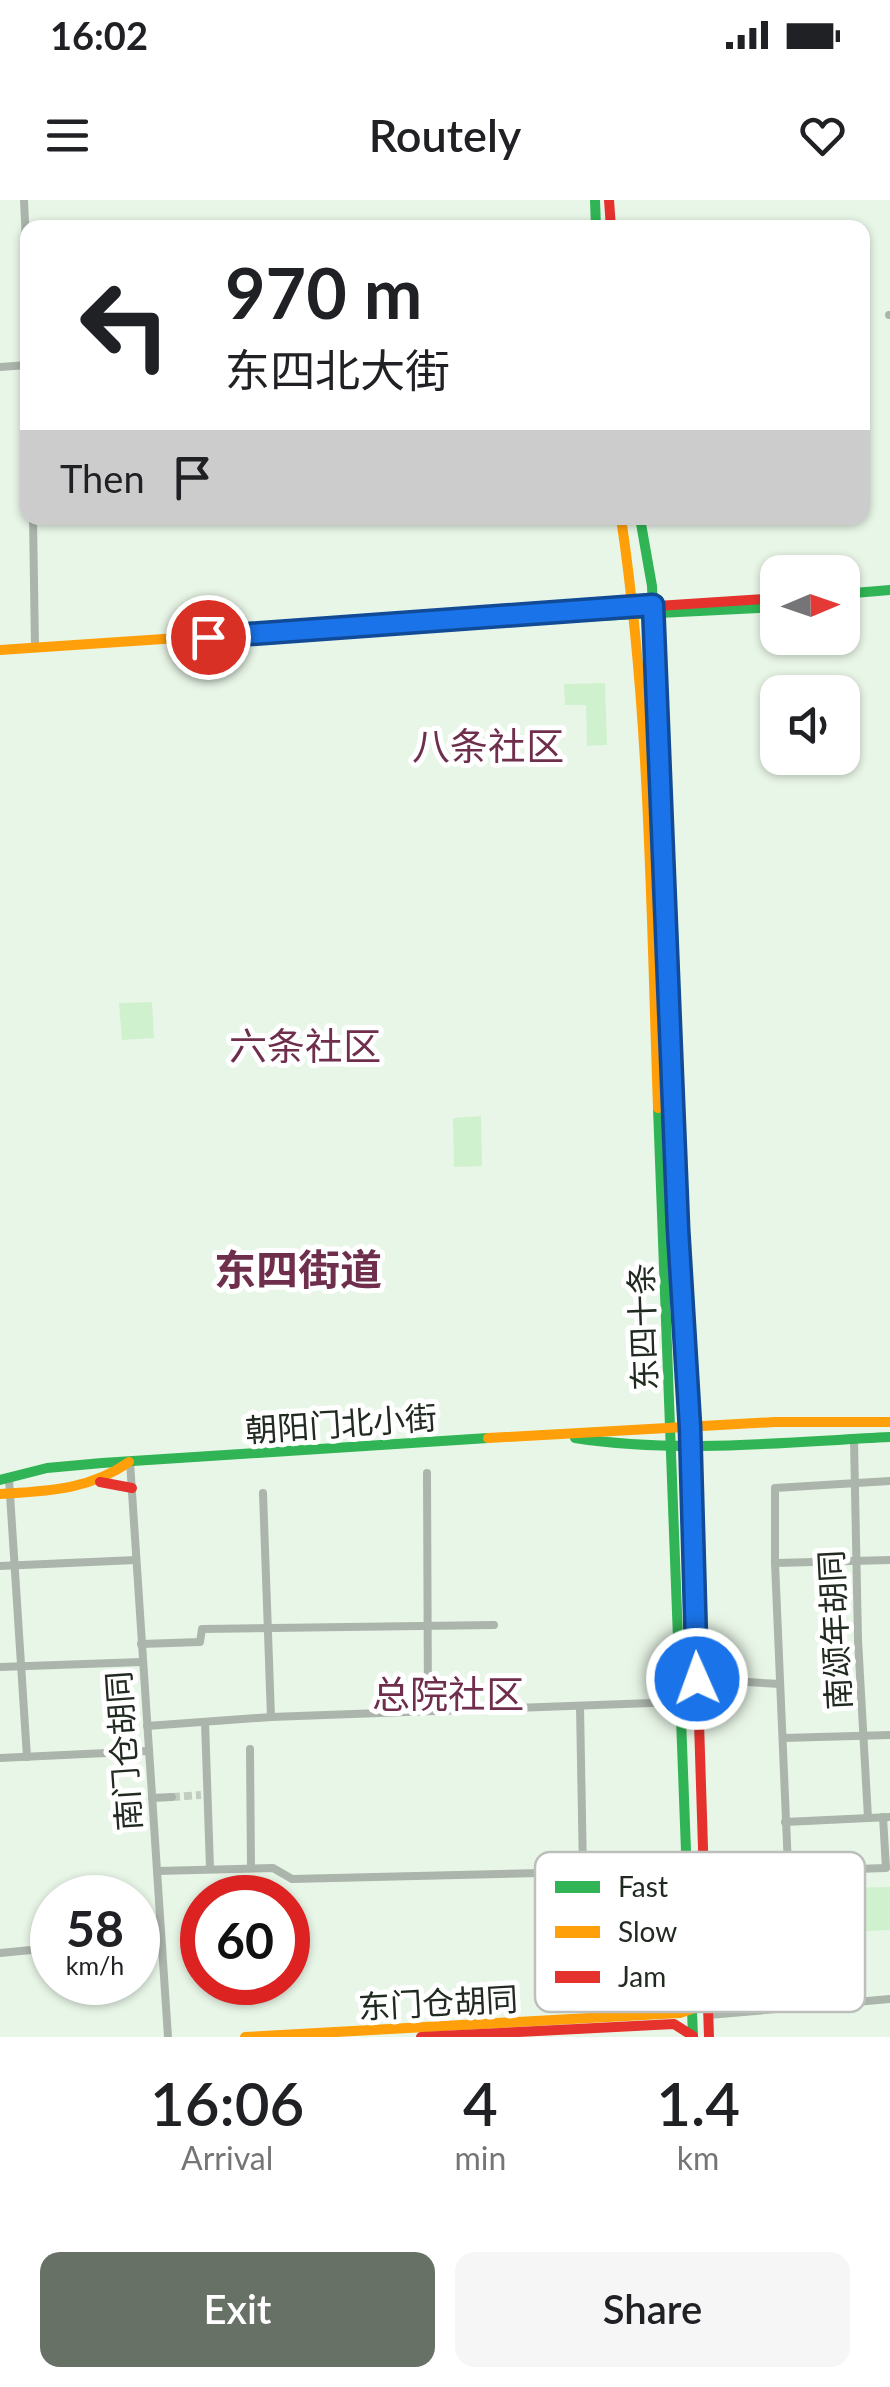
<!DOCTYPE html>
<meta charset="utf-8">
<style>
:root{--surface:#fff;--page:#f6f6f6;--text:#202124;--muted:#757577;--accent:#677166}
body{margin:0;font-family:Lato,"Noto Sans SC",sans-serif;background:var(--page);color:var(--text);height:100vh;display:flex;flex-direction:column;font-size:38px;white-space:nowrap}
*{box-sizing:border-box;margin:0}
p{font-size:32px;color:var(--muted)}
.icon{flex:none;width:55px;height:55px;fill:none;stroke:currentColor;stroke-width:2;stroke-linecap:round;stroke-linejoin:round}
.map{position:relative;height:1837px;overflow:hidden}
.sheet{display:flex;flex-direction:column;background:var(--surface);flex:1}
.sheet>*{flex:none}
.top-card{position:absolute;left:20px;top:20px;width:850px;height:305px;border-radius:20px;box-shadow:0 2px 8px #0004;background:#fff;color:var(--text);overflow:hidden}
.needle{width:65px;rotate:88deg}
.controls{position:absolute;left:760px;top:355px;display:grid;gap:20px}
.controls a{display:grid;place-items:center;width:100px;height:100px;border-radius:20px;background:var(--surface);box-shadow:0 2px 8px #0004;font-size:50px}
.speed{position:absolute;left:30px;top:1675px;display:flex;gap:20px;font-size:50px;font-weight:700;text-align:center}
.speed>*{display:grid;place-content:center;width:130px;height:130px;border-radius:50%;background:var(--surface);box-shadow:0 2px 8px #0004;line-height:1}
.speed small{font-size:25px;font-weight:400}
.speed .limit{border:15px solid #d22;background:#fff;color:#111}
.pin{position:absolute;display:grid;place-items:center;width:85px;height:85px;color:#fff;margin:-42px;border:5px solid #fff;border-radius:50%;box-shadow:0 2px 10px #0007}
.me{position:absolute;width:110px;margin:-55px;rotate:358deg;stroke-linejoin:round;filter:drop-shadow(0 0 8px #0008)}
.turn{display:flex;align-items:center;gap:35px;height:210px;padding:0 40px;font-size:45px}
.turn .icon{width:130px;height:130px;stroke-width:2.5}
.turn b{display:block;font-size:70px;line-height:85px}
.then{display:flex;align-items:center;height:95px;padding:0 40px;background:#0003;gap:20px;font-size:38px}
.eta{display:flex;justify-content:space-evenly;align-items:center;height:170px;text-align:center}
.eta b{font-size:60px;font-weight:600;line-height:70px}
.primary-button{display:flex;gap:20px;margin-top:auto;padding:20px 40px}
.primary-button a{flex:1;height:115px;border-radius:20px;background:var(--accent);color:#fff;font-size:40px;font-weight:600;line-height:115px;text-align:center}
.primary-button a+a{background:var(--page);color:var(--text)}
.status{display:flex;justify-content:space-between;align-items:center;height:70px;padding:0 50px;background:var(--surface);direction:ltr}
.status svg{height:28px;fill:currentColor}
header{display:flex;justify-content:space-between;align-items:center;height:130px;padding:0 40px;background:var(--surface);font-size:45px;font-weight:600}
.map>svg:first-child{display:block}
.green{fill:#d0f1cd}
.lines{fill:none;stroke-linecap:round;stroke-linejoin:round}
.street-tunnel{stroke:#c0cdbf;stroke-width:8;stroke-dasharray:8 4;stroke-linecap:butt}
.street{stroke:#acb5ab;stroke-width:8}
.fast{stroke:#30b455;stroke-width:10}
.slow{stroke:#ff9f0a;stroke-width:10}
.jam{stroke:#e5322d;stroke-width:10}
.route-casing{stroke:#114b97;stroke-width:25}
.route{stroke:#1a73e8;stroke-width:18}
.labels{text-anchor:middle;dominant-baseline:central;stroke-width:10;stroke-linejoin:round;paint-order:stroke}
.street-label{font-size:32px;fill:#212a20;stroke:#fff}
.quarter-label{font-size:38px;fill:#6f2e4c;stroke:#fff}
.district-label{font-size:42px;font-weight:bold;fill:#6f2e4c;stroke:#fff}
.key{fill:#fff;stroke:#bcbfbc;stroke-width:2.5}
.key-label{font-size:28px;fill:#212a20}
</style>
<div class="status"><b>16:02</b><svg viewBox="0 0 49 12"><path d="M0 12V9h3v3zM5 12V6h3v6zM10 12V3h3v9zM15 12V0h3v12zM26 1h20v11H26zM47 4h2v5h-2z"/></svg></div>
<header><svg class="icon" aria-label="menu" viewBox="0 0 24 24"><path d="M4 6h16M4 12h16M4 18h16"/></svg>Routely<svg class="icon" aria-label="heart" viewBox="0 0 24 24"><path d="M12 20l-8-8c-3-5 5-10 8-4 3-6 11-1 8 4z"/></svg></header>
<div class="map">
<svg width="890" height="1837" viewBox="0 0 890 1837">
<rect width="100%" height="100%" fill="#e8f6e7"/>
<!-- green -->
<g class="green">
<polygon points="644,434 648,434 667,849 664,851 651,529"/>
<polygon points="605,483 607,545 587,546 586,505 565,505 564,484"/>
<polygon points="152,802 154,838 122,840 119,803"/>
<polygon points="481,916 482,966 454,967 453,918"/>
<polygon points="890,1687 890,1730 805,1734 804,1689"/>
<polygon points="648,1760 659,1771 673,1773 673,1799 538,1805 534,1769"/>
</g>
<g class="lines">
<!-- street-tunnel -->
<polyline class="street-tunnel" points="172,1597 201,1595"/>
<!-- street -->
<g class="street">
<polyline points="24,0 28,85"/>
<polyline points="889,115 890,115"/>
<polyline points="0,167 28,165"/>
<polyline points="33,318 35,448"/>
<polyline points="854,1240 858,1440 868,1618"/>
<polyline points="130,1262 168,1837"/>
<polyline points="427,1273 428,1511"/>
<polyline points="9,1279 27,1557"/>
<polyline points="263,1293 271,1517"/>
<polyline points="775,1363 890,1360"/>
<polyline points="0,1366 136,1360"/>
<polyline points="141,1444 200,1442 202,1429 494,1425"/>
<polyline points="0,1467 142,1462"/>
<polyline points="697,1479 780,1484"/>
<polyline points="205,1522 210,1668"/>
<polyline points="147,1526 271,1517 679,1502"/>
<polyline points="783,1538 890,1535"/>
<polyline points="250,1549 251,1668"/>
<polyline points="0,1558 149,1551"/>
<polyline points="152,1598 172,1597"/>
<polyline points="785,1622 890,1617"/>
<polyline points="824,1670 886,1668 883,1617"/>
<polyline points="157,1671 273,1668 292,1679 583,1672 580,1506"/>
<polyline points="138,1741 160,1740"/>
<polyline points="0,1753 52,1748"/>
<polyline points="794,1807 775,1363 775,1288 890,1281"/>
<polyline points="709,1815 890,1799"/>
</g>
<!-- fast -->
<g class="fast">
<polyline points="595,0 596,28"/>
<polyline points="640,318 652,386 678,1021 690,1239"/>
<polyline points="842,394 890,390"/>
<polyline points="539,419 778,407"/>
<polyline points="658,908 693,1837"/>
<path d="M575 1238C679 1254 786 1242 890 1237"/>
<polyline points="0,1280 47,1268 102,1263 488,1238"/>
</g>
<!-- slow -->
<g class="slow">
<path d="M621 318C650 513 651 711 658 908"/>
<polyline points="0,450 429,421"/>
<polyline points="488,1238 775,1222 890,1222"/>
<path d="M0 1294C46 1291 90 1290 129 1262"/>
<polyline points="245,1837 680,1813 692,1809"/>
</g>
<!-- jam -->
<g class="jam">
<polyline points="609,0 611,28"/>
<polyline points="429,421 778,398"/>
<polyline points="690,1239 709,1837"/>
<polyline points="100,1282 132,1288"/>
<polyline points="421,1837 674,1824 693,1836"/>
</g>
</g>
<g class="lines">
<defs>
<polyline id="route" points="208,437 653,405 678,1029 690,1227 697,1479"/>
</defs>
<!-- route casing -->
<use href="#route" class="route-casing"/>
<!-- route -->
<use href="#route" class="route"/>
</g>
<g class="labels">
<!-- street labels -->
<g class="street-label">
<text transform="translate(642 1127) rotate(-92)">东四十条</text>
<text transform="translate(341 1223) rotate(-4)">朝阳门北小街</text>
<text transform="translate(834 1430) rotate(-93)">南颂年胡同</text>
<text transform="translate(123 1551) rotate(-94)">南门仓胡同</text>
<text transform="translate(438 1802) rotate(-3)">东门仓胡同</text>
</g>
<!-- quarter labels -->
<g class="quarter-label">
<text x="488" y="545">八条社区</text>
<text x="305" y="845">六条社区</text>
<text x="448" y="1493">总院社区</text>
</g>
<!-- district labels -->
<g class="district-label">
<text x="298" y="1069">东四街道</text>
</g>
</g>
<!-- legend -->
<rect x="535" y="1652" width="330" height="160" rx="15" class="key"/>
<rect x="555" y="1681" width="45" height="12" fill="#30b455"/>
<rect x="555" y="1726" width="45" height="12" fill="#ff9f0a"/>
<rect x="555" y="1771" width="45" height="12" fill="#e5322d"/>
<g class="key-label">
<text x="618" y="1697">Fast</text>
<text x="618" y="1742">Slow</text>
<text x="618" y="1787">Jam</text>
</g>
</svg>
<div class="controls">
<a><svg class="needle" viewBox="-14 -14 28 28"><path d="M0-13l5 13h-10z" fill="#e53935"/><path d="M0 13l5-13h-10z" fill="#757577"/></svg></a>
<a><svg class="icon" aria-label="sound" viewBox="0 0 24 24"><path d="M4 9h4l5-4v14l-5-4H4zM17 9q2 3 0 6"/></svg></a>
</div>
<div class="speed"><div>58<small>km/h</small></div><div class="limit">60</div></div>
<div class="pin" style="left:208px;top:437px;background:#d93025"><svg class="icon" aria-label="arrive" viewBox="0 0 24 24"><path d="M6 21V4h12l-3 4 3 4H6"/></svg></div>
<svg class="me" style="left:697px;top:1479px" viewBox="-20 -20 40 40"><circle r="17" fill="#1a73e8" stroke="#fff" stroke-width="3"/><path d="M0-11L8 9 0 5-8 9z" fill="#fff"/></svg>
<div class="top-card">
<div class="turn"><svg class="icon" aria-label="left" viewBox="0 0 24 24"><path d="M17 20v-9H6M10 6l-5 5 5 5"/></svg><div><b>970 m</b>东四北大街</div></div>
<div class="then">Then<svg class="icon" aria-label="arrive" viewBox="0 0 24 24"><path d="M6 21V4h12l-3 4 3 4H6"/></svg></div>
</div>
</div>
<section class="sheet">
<div class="eta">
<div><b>16:06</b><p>Arrival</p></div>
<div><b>4</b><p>min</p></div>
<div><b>1.4</b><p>km</p></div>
</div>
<div class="primary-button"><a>Exit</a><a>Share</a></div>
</section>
